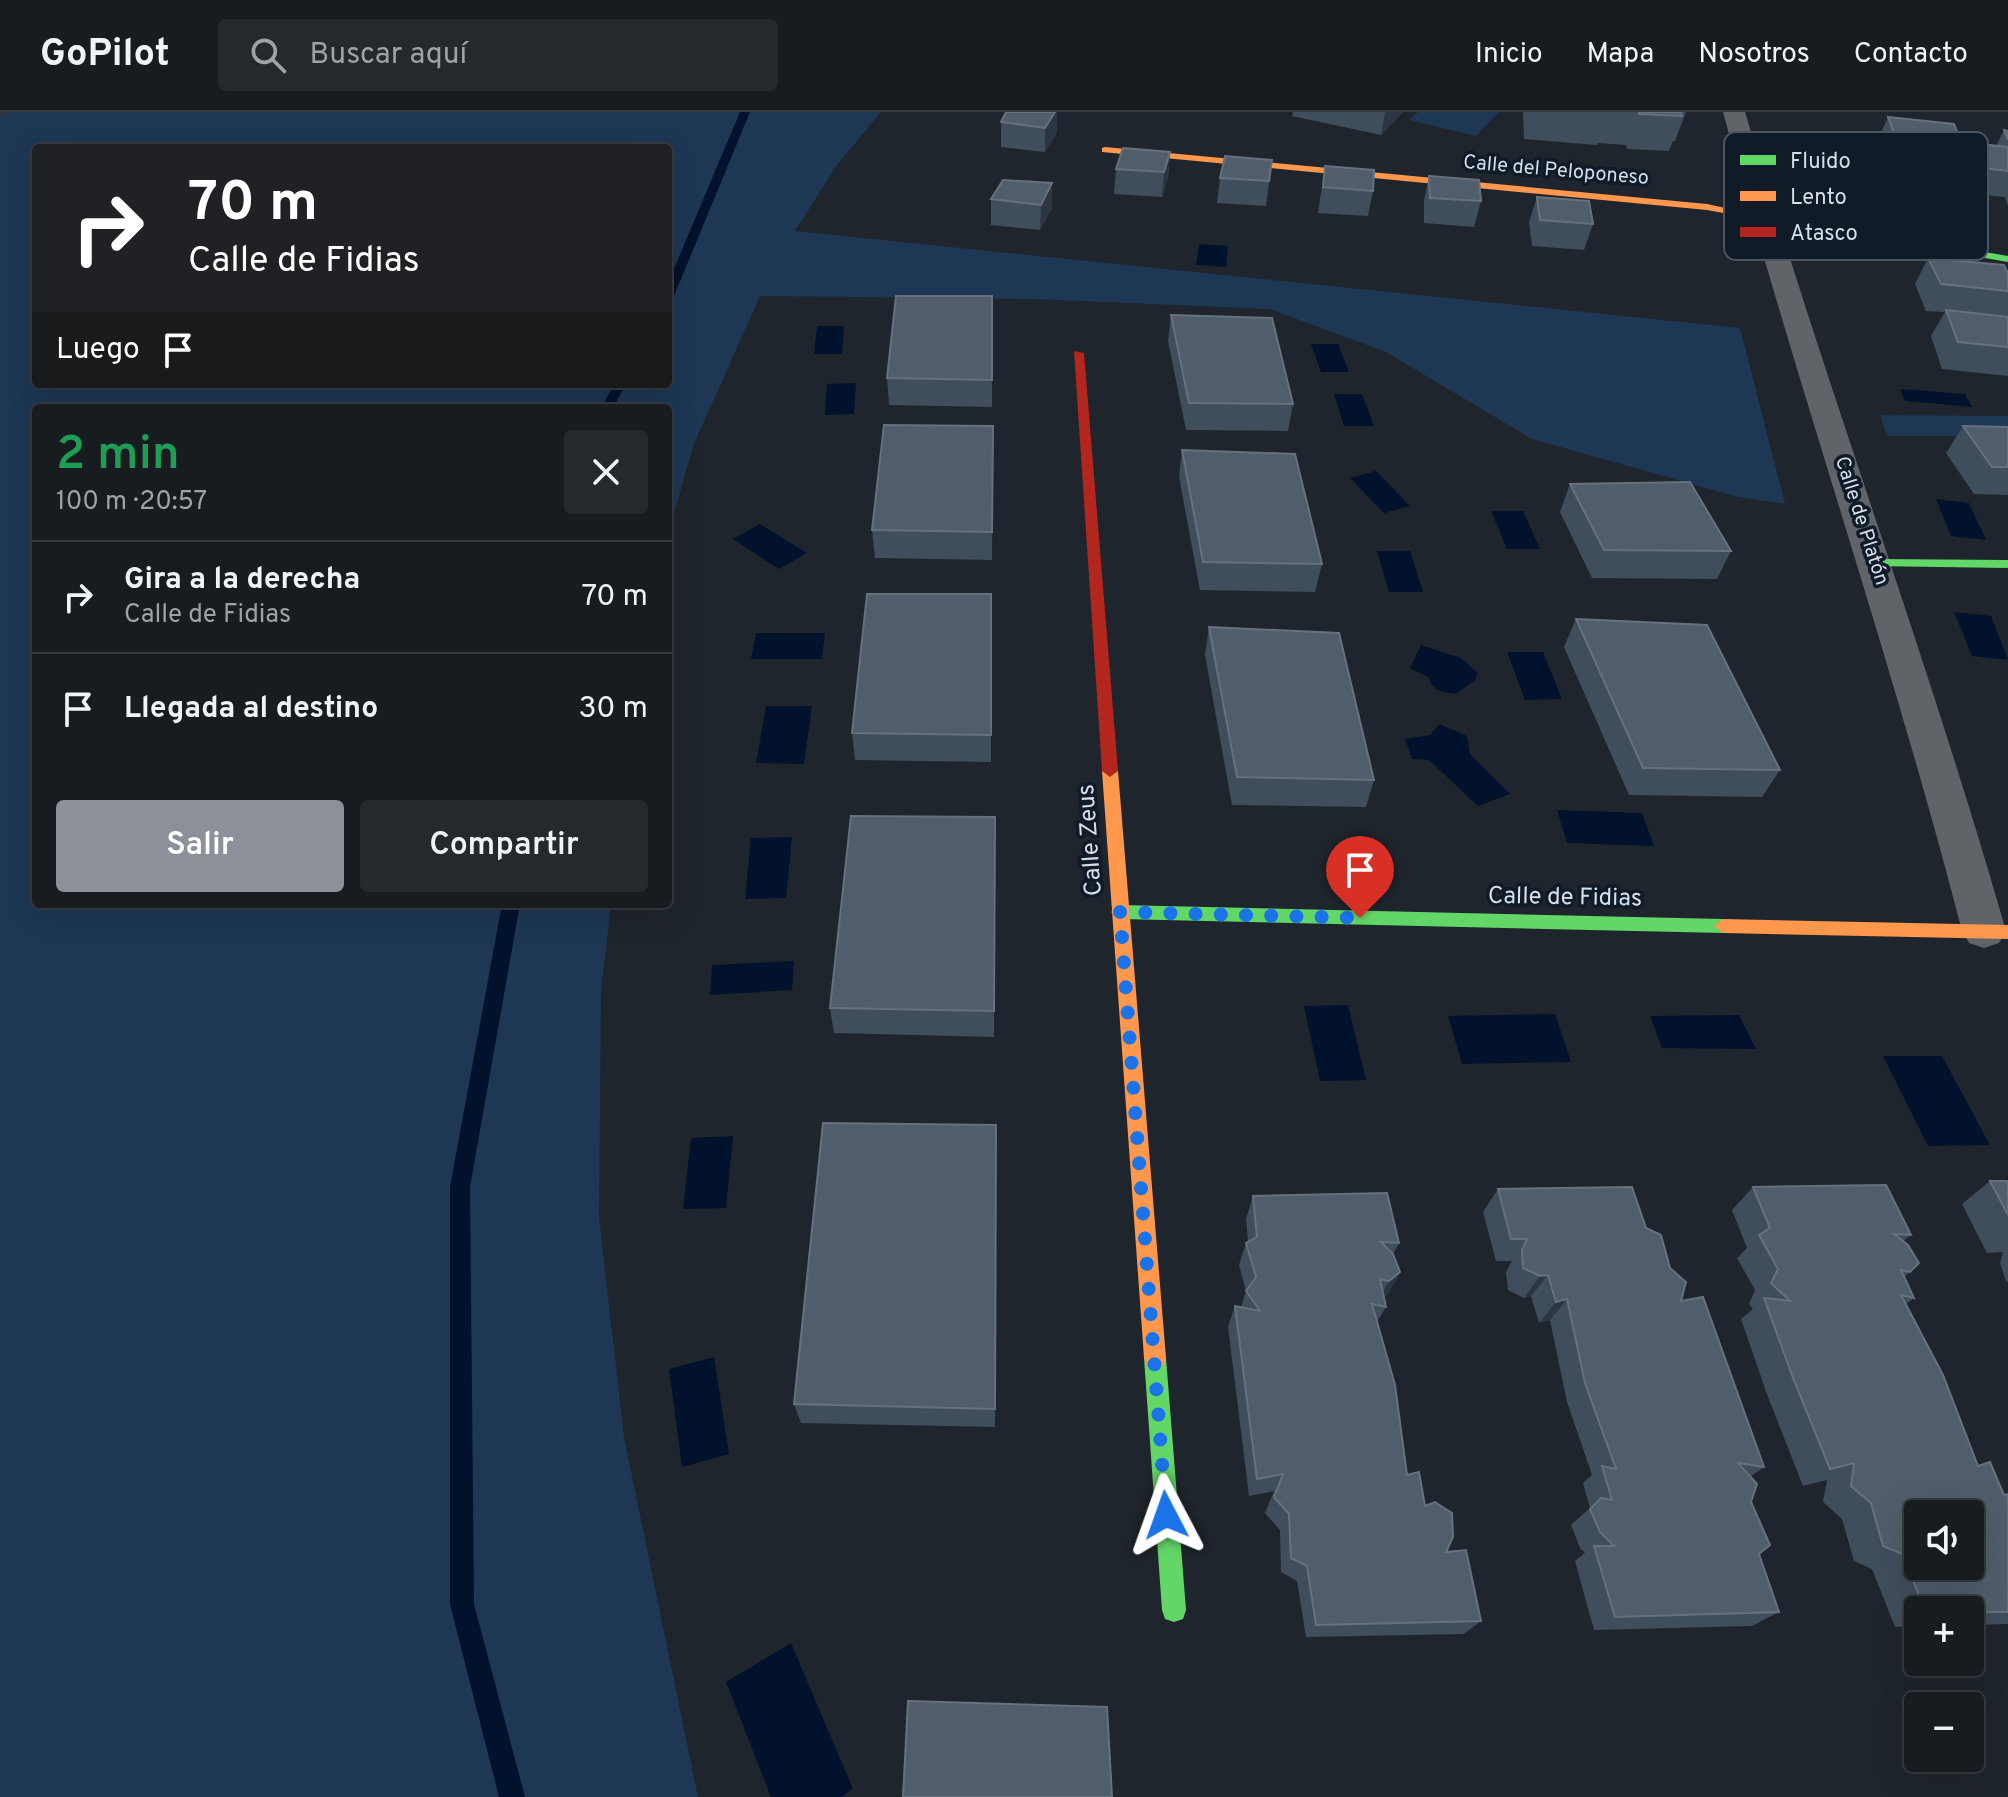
<!DOCTYPE html>
<html lang="es">
<meta charset="utf-8">
<style>
:root{--surface:#171c21;--page:#24292e;--text:#f1f3f6;--muted:#9ea1a5;--line:#363a3f;--accent:#8c9099}
body{margin:0;font-family:Overpass,sans-serif;background:var(--page);color:var(--text);height:100vh;display:flex;flex-direction:column;font-size:30px;white-space:nowrap}
*{box-sizing:border-box;margin:0}
p{font-size:26px;color:var(--muted)}
.icon{flex:none;width:44px;height:44px;fill:none;stroke:currentColor;stroke-width:2;stroke-linecap:round;stroke-linejoin:round}
.map{position:relative;flex:1;overflow:hidden}
.drawer{position:absolute;left:32px;top:292px;width:640px;height:504px;display:flex;flex-direction:column;background:var(--surface);border-radius:8px;box-shadow:0 8px 32px #0002,0 0 0 2px var(--line)}
.drawer>*{flex:none}
.banner{position:absolute;left:32px;top:32px;width:640px;height:244px;border-radius:8px;box-shadow:0 8px 32px #0002,0 0 0 2px var(--line);background:#202124;color:#fff;overflow:hidden}
.fabs{position:absolute;left:1904px;top:1388px;display:grid;gap:16px}
.fabs a{display:grid;place-items:center;width:80px;height:80px;border-radius:8px;background:var(--surface);box-shadow:0 8px 32px #0002,0 0 0 2px var(--line);font-size:40px}
.pin{position:absolute;display:grid;place-items:center;width:68px;height:68px;color:#fff;margin:-82px -34px;border-radius:50% 50% 50% 0;rotate:-45deg;box-shadow:0 0 8px #0007}
.pin .icon{rotate:45deg}
.me{position:absolute;width:88px;margin:-44px;rotate:356deg;stroke-linejoin:round;filter:drop-shadow(0 0 6px #0008)}
.turn{display:flex;align-items:center;gap:28px;height:168px;padding:0 24px;font-size:36px}
.turn .icon{width:104px;height:104px;stroke-width:2.5}
.turn b{display:block;font-size:56px;line-height:68px}
.then{display:flex;align-items:center;height:76px;padding:0 24px;background:#0003;gap:16px;font-size:30px}
.round{display:grid;place-items:center;flex:none;width:84px;height:84px;border-radius:8px;background:var(--page)}
.head{display:flex;align-items:center;justify-content:space-between;height:136px;padding:0 24px}
h1{font-size:48px;font-weight:600;line-height:60px;color:#1e9e55}
.cta{display:flex;gap:16px;margin-top:auto;padding:16px 24px}
.cta a{flex:1;height:92px;border-radius:8px;background:var(--accent);color:#fff;font-size:32px;font-weight:600;line-height:92px;text-align:center}
.cta a+a{background:var(--page);color:var(--text)}
ul{padding:0;list-style:none}
li{display:flex;align-items:center;gap:24px;height:112px;padding:0 24px;border-top:2px solid var(--line)}
li div{flex:1}
li b{display:block;font-size:30px}
li em{font-style:normal}
header{display:flex;align-items:center;gap:48px;box-sizing:border-box;height:112px;padding:0 40px;background:var(--surface);border-bottom:2px solid var(--line)}
header strong{font-size:38px}
nav{display:flex;gap:44px;margin-inline-start:auto;font-size:28px}
.search{width:560px;height:72px;background:var(--page);display:flex;align-items:center;gap:20px;box-sizing:border-box;padding:0 28px;border-radius:8px;color:var(--muted);font-size:30px}
.map>svg:first-child{display:block}
.green{fill:#1d3754;fill-rule:evenodd}
.water{fill:#03122c}
.lines{fill:none;stroke-linecap:round;stroke-linejoin:round}
.stream{fill:#03122c;fill-rule:evenodd}
.street{fill:#606367;fill-rule:evenodd}
.fast{fill:#63d668;fill-rule:evenodd}
.slow{fill:#ff974d;fill-rule:evenodd}
.jam{fill:#b3261e;fill-rule:evenodd}
.wall{fill:#404d5b}
.shaded-wall{fill:#2c3642}
.building{fill:#515d6a;stroke:#66717d;stroke-width:2;fill-rule:evenodd}
.route{stroke:#1a73e8;stroke-width:14;stroke-dasharray:0 25.2}
.labels{text-anchor:middle;dominant-baseline:central;stroke-width:7;stroke-linejoin:round;paint-order:stroke}
.far-street-label{font-size:20px;fill:#d7dee7;stroke:#101b28}
.street-label{font-size:24px;fill:#d7dee7;stroke:#101b28}
.key{fill:#101b28;stroke:#4c5661;stroke-width:2}
.key-label{font-size:22px;fill:#d7dee7}
</style>
<header>
<strong>GoPilot</strong>
<div class="search"><svg class="icon" aria-label="search" viewBox="0 0 24 24"><circle cx="10" cy="10" r="6"/><path d="M15 15l6 6"/></svg>Buscar aquí</div>
<nav><a>Inicio</a><a>Mapa</a><a>Nosotros</a><a>Contacto</a></nav>
</header>
<div class="map">
<svg width="2008" height="1685" viewBox="0 0 2008 1685">
<rect width="100%" height="100%" fill="#1f252c"/>
<!-- green -->
<g class="green">
<path d="M0 0H881L837 53 795 119 1740 216 1785 392 1738 385 1532 327 1386 240 1269 197 1035 187 760 184 694 332 668 422V296H36V792H611L601 879 599 1105 624 1325 698 1685H0ZM36 36H668V272H36Z"/>
<polygon points="1418,0 1499,0 1476,24 1409,8"/>
<polygon points="1880,303 2008,304 2008,324 1887,324"/>
</g>
<!-- water -->
<g class="water">
<polygon points="1199,132 1228,134 1226,155 1196,153"/>
<polygon points="817,214 844,214 842,242 814,242"/>
<polygon points="1311,232 1338,232 1349,260 1321,260"/>
<polygon points="856,271 854,302 825,303 827,272"/>
<polygon points="1900,277 1965,282 1972,295 1905,289"/>
<polygon points="1334,282 1362,282 1374,314 1344,314"/>
<polygon points="1376,359 1410,394 1384,401 1350,366"/>
<polygon points="1936,387 1969,391 1986,428 1951,424"/>
<polygon points="1491,399 1523,399 1540,437 1507,437"/>
<polygon points="760,412 807,441 779,457 733,427"/>
<polygon points="1377,439 1410,439 1423,480 1389,480"/>
<polygon points="1954,500 1991,504 2008,548 1972,544"/>
<polygon points="756,521 825,521 822,547 751,547"/>
<path d="M1421 533 1461 546 1478 561 1475 568 1456 582C1441 580 1434 580 1428 565L1410 556Z"/>
<polygon points="1507,540 1543,540 1562,587 1525,588"/>
<polygon points="766,594 812,594 804,652 756,651"/>
<polygon points="1439,612 1467,624 1470,642 1510,682 1478,694 1429,648 1412,647 1405,627 1430,623"/>
<polygon points="1557,698 1642,701 1654,734 1567,731"/>
<polygon points="792,725 786,786 745,787 751,726"/>
<polygon points="794,849 792,878 710,883 712,853"/>
<polygon points="1348,893 1366,968 1320,969 1304,894"/>
<polygon points="1555,902 1571,950 1462,952 1448,904"/>
<polygon points="1739,903 1756,937 1662,936 1650,904"/>
<polygon points="1883,944 1942,944 1990,1033 1928,1034"/>
<polygon points="733,1024 726,1096 683,1097 691,1026"/>
<polygon points="714,1245 729,1342 682,1355 669,1257"/>
<polygon points="791,1531 853,1677 841,1685 771,1685 726,1570"/>
</g>
<g class="lines">
<!-- stream -->
<g class="stream">
<polygon points="740,0 750,0 674,184 668,187 668,171"/>
<polygon points="614,272 626,272 613,296 601,296"/>
<polygon points="502,792 520,792 470,1075 474,1492 525,1685 499,1685 450,1492 450,1075"/>
</g>
<!-- street -->
<path class="street" d="M1723 0H1745C1826 275 1927 543 2006 819L1999 831 1984 836 1969 831 1962 819C1891 544 1797 275 1723 0Z"/>
<!-- fast -->
<g class="fast">
<polygon points="1757,101 2008,144 2008,150 1753,106 1752,104"/>
<polygon points="1875,447 2008,448 2008,456 1870,454 1868,451"/>
<polygon points="1120,793 1723,807 1732,814 1723,821 1120,807 1111,800"/>
<polygon points="1155,1235 1163,1238 1166,1246 1186,1498 1183,1507 1174,1510 1165,1507 1162,1498 1144,1246 1147,1238"/>
</g>
<!-- slow -->
<g class="slow">
<polygon points="1105,35 1707,92 1762,104 1757,107 1707,98 1102,40 1102,36"/>
<polygon points="1110,653 1118,659 1166,1246 1163,1254 1155,1257 1147,1254 1144,1246 1102,659"/>
<polygon points="1723,807 2008,813 2008,827 1723,821 1714,814"/>
</g>
<!-- jam -->
<polygon class="jam" points="1074,239 1084,241 1118,659 1110,665 1102,659"/>
</g>
<!-- wall -->
<g class="wall">
<polygon points="1006,0 1057,0 1057,20 1045,40 1001,35 1001,10"/>
<polygon points="1293,0 1403,0 1381,23 1292,4"/>
<polygon points="1523,0 1686,0 1675,29 1673,29 1669,39 1627,37 1626,33 1598,31 1597,33 1524,27"/>
<polygon points="1888,5 1961,30 1996,34 2004,18 2008,19 2008,94 2005,85 1973,82 1964,100 1888,91 1883,68 1892,50 1883,49 1877,30"/>
<polygon points="1170,40 1168,65 1162,85 1114,82 1116,57"/>
<polygon points="1272,48 1266,94 1217,91 1220,66"/>
<polygon points="1325,54 1373,79 1368,104 1318,101"/>
<polygon points="1429,64 1481,89 1474,115 1424,111 1424,89"/>
<polygon points="1052,71 1052,96 1040,118 991,113 991,87"/>
<polygon points="1537,85 1593,112 1584,138 1532,134 1529,110"/>
<polygon points="1928,146 2008,161 2008,264 1942,257 1931,224 1945,200 1926,199 1915,172"/>
<polygon points="992,184 992,295 889,293 887,266"/>
<polygon points="1171,203 1293,292 1288,319 1186,318 1168,229"/>
<polygon points="993,314 992,448 875,446 872,418"/>
<polygon points="1963,314 2008,315 2008,383 1974,382 1946,341"/>
<polygon points="1182,338 1322,452 1315,480 1200,478 1179,365"/>
<polygon points="1570,372 1731,439 1717,467 1592,466 1560,400"/>
<polygon points="991,482 991,650 855,648 852,621"/>
<polygon points="1576,507 1780,658 1762,685 1629,683 1564,535"/>
<polygon points="1209,515 1374,668 1366,695 1232,693 1205,543"/>
<polygon points="995,705 994,925 834,921 830,896"/>
<polygon points="996,1013 995,1315 801,1311 794,1292"/>
<polygon points="1990,1069 2008,1069 2008,1170 2006,1169 2000,1151 2003,1140 1987,1141 1962,1092"/>
<polygon points="1753,1075 1911,1123 1903,1129 1910,1160 1904,1165 1914,1186 1906,1192 1978,1354 2004,1383 2008,1382 2008,1512 1970,1513 1970,1498 1918,1498 1918,1514 1895,1515 1872,1457 1854,1449 1842,1407 1823,1390 1827,1368 1803,1374 1768,1285 1741,1207 1753,1197 1749,1192 1755,1178 1737,1146 1747,1136 1732,1098"/>
<polygon points="1498,1077 1646,1116 1670,1156 1681,1189 1764,1355 1750,1365 1751,1390 1759,1442 1779,1500 1752,1514 1594,1518 1575,1449 1585,1441 1580,1436 1571,1413 1590,1396 1583,1371 1592,1363 1567,1290 1550,1208 1539,1211 1531,1184 1524,1186 1508,1178 1506,1160 1512,1149 1496,1149 1483,1100"/>
<polygon points="1253,1084 1399,1131 1393,1142 1400,1160 1388,1182 1384,1185 1386,1195 1377,1210 1407,1363 1425,1394 1446,1440 1481,1509 1464,1522 1306,1525 1297,1469 1281,1460 1280,1418 1265,1401 1274,1379 1249,1384 1228,1215 1235,1194 1241,1195 1246,1179 1239,1153 1246,1131 1248,1130 1246,1107"/>
</g>
<!-- shaded-wall -->
<g class="shaded-wall">
<polygon points="0,0 11,0 0,6"/>
<polygon points="1055,0 1057,0 1057,20 1045,40 1045,16"/>
<polygon points="1385,0 1403,0 1381,23"/>
<polygon points="1170,40 1168,65 1162,85 1164,60"/>
<polygon points="1052,71 1052,96 1040,118 1041,93"/>
<polygon points="1400,1160 1388,1182 1377,1190 1389,1169"/>
<polygon points="1548,1163 1531,1184 1524,1186 1540,1164"/>
<polygon points="1567,1187 1550,1208 1539,1211 1556,1190"/>
</g>
<!-- building -->
<g class="building">
<polygon points="1006,0 1055,0 1045,16 1001,10"/>
<polygon points="1639,0 1681,0 1682,4 1639,2"/>
<polygon points="1888,5 1954,12 1961,30 2008,35 2008,59 1974,55 1977,74 1900,66 1895,43 1960,50 1952,31 1895,24"/>
<polygon points="2004,18 2008,19 2008,28"/>
<polygon points="1123,36 1170,40 1164,60 1116,57"/>
<polygon points="1225,44 1272,48 1269,69 1220,66"/>
<polygon points="1325,54 1374,58 1373,79 1323,75"/>
<polygon points="1429,64 1479,68 1481,89 1430,86"/>
<polygon points="1003,68 1052,71 1041,93 991,87"/>
<polygon points="1537,85 1589,89 1593,112 1540,108"/>
<polygon points="1928,146 2004,153 2008,161 2008,179 1941,172"/>
<polygon points="896,184 992,184 992,268 887,266"/>
<polygon points="1946,198 2008,205 2008,235 1958,230"/>
<polygon points="1171,203 1272,206 1293,292 1189,291"/>
<polygon points="884,313 993,314 992,420 872,418"/>
<polygon points="1963,314 2008,315 2008,355 1992,355"/>
<polygon points="1182,338 1295,342 1322,452 1203,450"/>
<polygon points="1690,370 1731,439 1604,438 1570,372"/>
<polygon points="867,482 991,482 991,623 852,621"/>
<polygon points="1576,507 1707,513 1780,658 1643,656"/>
<polygon points="1209,515 1339,521 1374,668 1237,665"/>
<polygon points="851,704 995,705 994,899 830,896"/>
<polygon points="823,1011 996,1013 995,1297 794,1292"/>
<polygon points="1990,1069 2008,1069 2008,1103"/>
<path d="M1886 1073 1911 1123 1894 1122 1908 1133 1919 1151 1910 1160 1901 1158 1914 1186 1901 1183 1943 1263 1978 1354 1990 1350 2004 1383 2008 1382V1500H1970V1498H1925L1902 1442 1883 1434 1871 1391 1851 1374 1854 1351 1830 1357 1793 1266 1764 1186 1790 1189 1771 1171 1778 1157 1759 1123 1770 1116 1753 1075ZM1918 1402H1970V1454H1918Z"/>
<polygon points="1632,1075 1646,1116 1661,1123 1670,1156 1686,1170 1681,1189 1703,1185 1764,1355 1738,1351 1757,1372 1751,1390 1770,1433 1759,1442 1779,1500 1615,1505 1594,1434 1614,1434 1600,1420 1590,1397 1601,1386 1612,1388 1602,1354 1616,1357 1585,1271 1567,1187 1556,1190 1548,1163 1540,1164 1523,1156 1522,1138 1527,1127 1511,1127 1498,1077"/>
<polygon points="1387,1081 1399,1131 1381,1130 1393,1142 1400,1160 1389,1169 1380,1167 1386,1195 1372,1192 1395,1273 1407,1363 1419,1360 1425,1394 1435,1390 1452,1401 1453,1425 1446,1440 1466,1438 1481,1509 1316,1513 1307,1454 1291,1446 1289,1402 1274,1385 1283,1362 1257,1367 1235,1194 1260,1199 1246,1179 1256,1165 1246,1131 1257,1125 1253,1084"/>
<polygon points="908,1589 1107,1595 1112,1685 903,1685"/>
</g>
<g class="lines">
<!-- route -->
<polyline class="route" points="1166,1403 1120,800 1360,806"/>
</g>
<g class="labels">
<!-- far-street labels -->
<g class="far-street-label">
<text transform="translate(1556 59) rotate(5)">Calle del Peloponeso</text>
<text transform="translate(1861 409) rotate(72)">Calle de Platón</text>
</g>
<!-- street labels -->
<g class="street-label">
<text transform="translate(1091 728) rotate(-94)">Calle Zeus</text>
<text transform="translate(1565 786) rotate(1)">Calle de Fidias</text>
</g>
</g>
<!-- legend -->
<rect x="1724" y="20" width="264" height="128" rx="12" class="key"/>
<rect x="1740" y="43" width="36" height="10" fill="#63d668"/>
<rect x="1740" y="79" width="36" height="10" fill="#ff974d"/>
<rect x="1740" y="115" width="36" height="10" fill="#b3261e"/>
<g class="key-label">
<text x="1790" y="56">Fluido</text>
<text x="1790" y="92">Lento</text>
<text x="1790" y="128">Atasco</text>
</g>
</svg>
<div class="fabs">
<a><svg class="icon" aria-label="sound" viewBox="0 0 24 24"><path d="M4 9h4l5-4v14l-5-4H4zM17 9q2 3 0 6"/></svg></a>
<a>+</a>
<a>−</a>
</div>
<div class="pin" style="left:1360px;top:806px;background:#d93025"><svg class="icon" aria-label="arrive" viewBox="0 0 24 24"><path d="M6 21V4h12l-3 4 3 4H6"/></svg></div>
<svg class="me" style="left:1166px;top:1403px" viewBox="-20 -20 40 40"><path d="M0-17L14 15 0 8-14 15z" fill="#1a73e8" stroke="#fff" stroke-width="4"/></svg>
<div class="banner">
<div class="turn"><svg class="icon" aria-label="right" viewBox="0 0 24 24"><path d="M7 20v-9h11M14 6l5 5-5 5"/></svg><div><b>70 m</b>Calle de Fidias</div></div>
<div class="then">Luego<svg class="icon" aria-label="arrive" viewBox="0 0 24 24"><path d="M6 21V4h12l-3 4 3 4H6"/></svg></div>
</div>
<section class="drawer">
<div class="head"><div><h1>2 min</h1><p>100 m · 20:57</p></div><a class="round"><svg class="icon" aria-label="close" viewBox="0 0 24 24"><path d="M6 6l12 12M18 6L6 18"/></svg></a></div>
<ul>
<li><svg class="icon" aria-label="right" viewBox="0 0 24 24"><path d="M7 20v-9h11M14 6l5 5-5 5"/></svg><div><b>Gira a la derecha</b><p>Calle de Fidias</p></div><em>70 m</em></li>
<li><svg class="icon" aria-label="arrive" viewBox="0 0 24 24"><path d="M6 21V4h12l-3 4 3 4H6"/></svg><div><b>Llegada al destino</b></div><em>30 m</em></li>
</ul>
<div class="cta"><a>Salir</a><a>Compartir</a></div>
</section>
</div>
